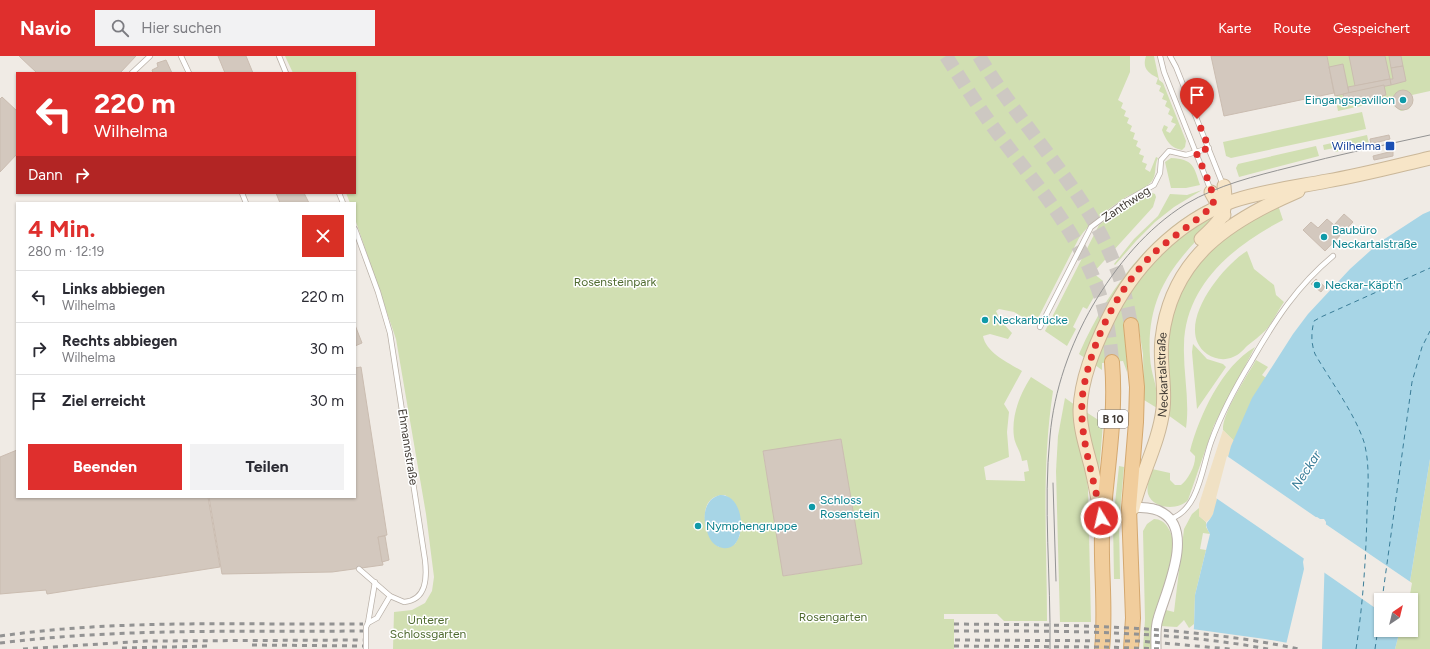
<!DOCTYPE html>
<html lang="de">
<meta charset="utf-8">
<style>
:root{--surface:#fff;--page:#f2f2f3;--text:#2b2b33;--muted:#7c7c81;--line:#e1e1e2;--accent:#df2f2d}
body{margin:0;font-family:Figtree,sans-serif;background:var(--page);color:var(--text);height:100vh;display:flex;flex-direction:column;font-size:15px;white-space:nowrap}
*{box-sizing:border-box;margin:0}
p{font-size:13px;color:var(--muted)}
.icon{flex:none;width:22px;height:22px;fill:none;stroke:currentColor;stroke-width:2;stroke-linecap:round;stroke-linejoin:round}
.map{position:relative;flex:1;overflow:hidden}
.details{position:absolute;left:16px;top:146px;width:340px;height:296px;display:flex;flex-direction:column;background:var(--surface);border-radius:0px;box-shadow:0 1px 3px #0004}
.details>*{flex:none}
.top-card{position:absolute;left:16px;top:16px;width:340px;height:122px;border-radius:0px;box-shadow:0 1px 3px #0004;background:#df2f2d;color:#fff;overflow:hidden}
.needle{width:26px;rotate:35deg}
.fabs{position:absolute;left:1374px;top:537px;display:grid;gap:8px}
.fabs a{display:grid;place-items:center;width:44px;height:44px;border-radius:0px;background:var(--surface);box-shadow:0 1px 3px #0004;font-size:20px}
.pin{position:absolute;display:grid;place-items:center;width:34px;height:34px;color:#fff;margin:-41px -17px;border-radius:50% 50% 50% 0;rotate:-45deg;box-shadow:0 0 4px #0007}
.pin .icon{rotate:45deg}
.me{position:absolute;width:44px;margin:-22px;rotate:351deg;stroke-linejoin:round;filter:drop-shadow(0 0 3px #0008)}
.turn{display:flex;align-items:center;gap:14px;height:84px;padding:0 12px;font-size:18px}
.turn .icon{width:52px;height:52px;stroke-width:2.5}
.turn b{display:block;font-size:28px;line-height:34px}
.then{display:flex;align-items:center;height:38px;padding:0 12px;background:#0003;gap:8px;font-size:15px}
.round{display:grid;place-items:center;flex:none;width:42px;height:42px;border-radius:0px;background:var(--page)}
.headline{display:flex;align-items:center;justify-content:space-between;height:68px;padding:0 12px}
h1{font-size:24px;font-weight:700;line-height:30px;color:var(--accent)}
.action{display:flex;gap:8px;margin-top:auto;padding:8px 12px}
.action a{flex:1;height:46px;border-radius:0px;background:var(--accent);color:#fff;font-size:16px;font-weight:700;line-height:46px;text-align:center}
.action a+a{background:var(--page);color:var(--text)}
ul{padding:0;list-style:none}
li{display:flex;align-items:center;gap:12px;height:52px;padding:0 12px;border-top:1px solid var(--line)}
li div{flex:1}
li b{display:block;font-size:15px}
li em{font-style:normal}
header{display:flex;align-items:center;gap:24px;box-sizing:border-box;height:56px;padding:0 20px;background:var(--accent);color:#fff}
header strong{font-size:19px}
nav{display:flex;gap:22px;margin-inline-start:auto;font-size:14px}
.search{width:280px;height:36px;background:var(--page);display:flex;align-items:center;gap:10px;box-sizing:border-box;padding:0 14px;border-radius:0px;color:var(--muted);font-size:15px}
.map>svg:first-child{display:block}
.green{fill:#d1dfb2;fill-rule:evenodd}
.sand{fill:#f0e1c4}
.water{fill:#a7d5e6}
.pier{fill:#f0ebe5}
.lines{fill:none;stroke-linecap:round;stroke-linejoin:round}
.ferry{stroke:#3a7d98;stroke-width:1;stroke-dasharray:5 4;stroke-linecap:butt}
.building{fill:#d3c8be;stroke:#cabcb0}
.primary-tunnel{stroke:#cdc8c2;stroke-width:14;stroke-dasharray:14 7;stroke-linecap:butt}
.lane-casing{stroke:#bab1a8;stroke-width:6}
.street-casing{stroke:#bab1a8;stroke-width:11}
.secondary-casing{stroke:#cab799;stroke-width:15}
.primary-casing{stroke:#d4a86f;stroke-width:16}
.lane{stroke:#fff;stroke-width:4.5}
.street{stroke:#fff;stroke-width:9}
.secondary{stroke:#f7e5c7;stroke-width:13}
.primary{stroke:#f1cd9c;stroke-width:14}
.tram{stroke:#939393;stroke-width:1}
.rail{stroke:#939393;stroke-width:3;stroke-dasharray:5 5;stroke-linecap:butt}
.route{stroke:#df2f2d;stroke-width:7;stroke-dasharray:0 12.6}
.culture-dot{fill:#0f9aa8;stroke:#fff;stroke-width:1.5}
.transit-dot{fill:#1a4fb4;stroke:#fff;stroke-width:1.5}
.labels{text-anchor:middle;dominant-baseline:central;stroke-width:3;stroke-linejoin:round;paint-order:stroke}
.shield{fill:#fff;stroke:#7a7672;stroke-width:1}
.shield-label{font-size:11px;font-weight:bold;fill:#413b35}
.culture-label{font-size:12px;fill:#0d838f;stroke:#fff;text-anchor:start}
.transit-label{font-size:12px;fill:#164399;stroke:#fff;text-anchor:end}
.street-label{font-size:12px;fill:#413b35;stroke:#fff}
.park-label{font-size:12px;fill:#4f6b30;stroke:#fff}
.water-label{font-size:13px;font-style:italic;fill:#3a7d98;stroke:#fff}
</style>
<header>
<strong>Navio</strong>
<div class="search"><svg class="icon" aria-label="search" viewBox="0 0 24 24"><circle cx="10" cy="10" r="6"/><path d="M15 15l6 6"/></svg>Hier suchen</div>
<nav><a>Karte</a><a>Route</a><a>Gespeichert</a></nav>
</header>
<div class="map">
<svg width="1430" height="593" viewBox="0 0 1430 593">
<rect width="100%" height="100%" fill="#f0ebe5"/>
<!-- green -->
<g class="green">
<path d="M285 0H1130V16L1118 44 1123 47 1121 52 1126 55 1124 60 1129 62 1127 67 1132 70 1130 75 1135 77 1133 83 1138 85 1136 90 1141 93 1139 98 1144 100 1142 106 1147 108 1145 113 1150 116 1156 101 1158 102C1154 109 1157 118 1152 125 1145 134 1132 137 1123 143 1107 154 1090 166 1079 182L1035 268 1014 256 999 253 996 255 1000 264 1012 277 1008 283 990 278 983 280C986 297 1009 307 1022 315L1004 348 1009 356 1007 376 1009 401 984 411 986 424 1025 425 1024 416 1029 415 1027 404 1022 405C1021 396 1015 389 1014 381 1011 360 1020 338 1031 321L1053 335C1041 414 1047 486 1047 565H1004L997 558H944V563H954V593H393L394 556 412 554 425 547 432 535 434 521 426 458 396 283 355 163V147H350L346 137H355V17H293ZM841 383 861 508 784 520 763 396ZM725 439 733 445 740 479 735 488 719 491C702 480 696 438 725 439Z"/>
<path d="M1146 0H1154L1159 24 1163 27 1186 85 1185 91 1182 94C1170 92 1166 84 1162 74L1164 69 1168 71 1166 75 1170 77 1176 68 1171 66 1173 61 1168 58 1170 53 1165 50 1167 45 1162 43 1164 38 1159 35 1161 30 1156 28 1158 22C1148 17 1142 12 1146 0Z"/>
<polygon points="1327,0 1430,0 1430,35 1412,39 1413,46 1409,53 1401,55 1394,50 1392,43 1338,55"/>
<polygon points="1362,56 1366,73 1231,102 1226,100 1223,86"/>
<polygon points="1367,79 1369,88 1335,96 1334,92 1324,94 1323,89"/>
<polygon points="1316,90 1319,100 1239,121 1236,112 1238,108"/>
<path d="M1171 102C1193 103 1194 110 1200 129L1186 132H1171L1165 106Z"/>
<polygon points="1202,134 1174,151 1155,166 1136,185 1115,209 1114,208 1134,183 1158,160 1170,138 1187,139"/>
<polygon points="1152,137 1155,138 1156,141 1153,151 1093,217 1103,225 1087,253 1083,251 1073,271 1076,273 1067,290 1045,275 1099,169 1130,146"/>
<path d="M1205 149 1110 245 1099 266 1085 302 1079 298C1106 237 1145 182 1205 149Z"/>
<path d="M1278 149 1283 164C1234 189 1185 229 1184 289 1183 317 1190 344 1186 372L1168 359C1171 337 1167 315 1167 293 1168 249 1193 204 1228 178 1243 167 1262 159 1278 149Z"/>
<path d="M1212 162 1215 166C1173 206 1146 240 1150 301 1151 321 1159 330 1157 352L1144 344 1143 298 1138 268 1124 271 1128 299 1127 316 1123 305 1102 307V314L1095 309C1119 246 1151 194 1212 162Z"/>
<path d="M1247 195 1254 213 1274 229 1276 239 1284 246C1278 254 1273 266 1266 274 1260 280 1253 285 1247 290 1243 294 1239 299 1233 301 1224 305 1215 303 1207 298 1172 272 1222 210 1247 195Z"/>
<polygon points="1193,288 1207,303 1223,308 1226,311 1197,353 1192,296"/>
<path d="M1255 291 1214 369 1188 444C1178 455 1153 453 1148 438 1146 430 1150 420 1152 413L1170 417V424L1175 429H1181C1188 424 1196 409 1195 400L1190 395C1199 360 1222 310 1255 291Z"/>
<path d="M1256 304 1268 311 1262 319 1266 322 1253 342 1234 385 1223 374C1222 357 1247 320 1256 304Z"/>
<polygon points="1065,342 1075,349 1088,432 1091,566 1060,566 1056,415 1058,380"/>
<polygon points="1086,356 1103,367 1099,419 1087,372"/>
<polygon points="1430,403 1430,593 1395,593 1400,574 1411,574 1411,544 1407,544"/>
<polygon points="1119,410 1124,411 1119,467 1120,523 1114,523 1113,466"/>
<polygon points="1199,452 1199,460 1206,466 1206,471 1210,478 1203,477 1200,493 1206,494 1195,539 1194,568 1189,572 1184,564 1177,571 1160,570 1166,554 1174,556 1184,473 1192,458"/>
<path d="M1154 463C1160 463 1164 466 1167 470 1185 495 1160 539 1154 565 1152 574 1152 584 1151 593H1143L1145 564 1143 475 1147 468Z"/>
</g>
<!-- sand -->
<polygon class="sand" points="1223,374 1234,385 1215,454 1211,462 1206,466 1199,460 1199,448"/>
<!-- water -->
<g class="water">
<path d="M1430 155V403L1407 544H1381V574H1400L1395 593H1322L1326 466 1324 463H1320L1317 461 1314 462 1303 506 1304 513 1285 593H1191L1194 571 1195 539 1210 478C1203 465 1207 470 1213 458L1231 390 1252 342 1293 278 1308 258 1350 213 1380 186 1423 158Z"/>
<path d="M720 439C747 438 748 496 723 492 714 491 709 483 707 475 702 462 704 443 720 439Z"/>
</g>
<!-- pier -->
<g class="pier">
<polygon points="1227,400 1323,466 1316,464 1306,504 1216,442"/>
<polygon points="1324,467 1412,527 1409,544 1381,544 1381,556 1322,515"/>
<polygon points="1192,573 1265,583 1288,587 1287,593 1189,593"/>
</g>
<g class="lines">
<!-- ferry -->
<g class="ferry">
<polyline points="1382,544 1412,326 1422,291 1430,275"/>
<path d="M1356 593C1363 548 1366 502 1367 456 1368 433 1370 408 1364 386 1355 358 1330 324 1315 298 1311 287 1311 277 1314 265L1321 261 1430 212"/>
<polyline points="1375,593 1381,552"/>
</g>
</g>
<!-- building -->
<g class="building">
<polygon points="19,0 136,0 120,17 37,17"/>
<polygon points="218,0 246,0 253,17 225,17"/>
<polygon points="1211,0 1327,0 1334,37 1224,60"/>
<polygon points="1349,0 1385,0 1390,23 1355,30"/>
<polygon points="1389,0 1401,0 1403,10 1391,12"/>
<polygon points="166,4 172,17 153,17 152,14 158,11 157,7"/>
<polygon points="1343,8 1349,37 1335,40 1329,11"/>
<polygon points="1403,10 1406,25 1391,29 1390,23 1393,23 1391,12"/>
<polygon points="1390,23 1391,29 1349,37 1348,31"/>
<polygon points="1384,29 1386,39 1345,48 1343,38"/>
<circle cx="1403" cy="44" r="10"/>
<polygon points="2,41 17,55 17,98 0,116 0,43"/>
<polygon points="1389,79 1390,83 1371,88 1370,83"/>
<polygon points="1393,95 1393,100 1374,104 1373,100"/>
<polygon points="276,137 304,137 309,147 280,147"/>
<polygon points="1344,158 1353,166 1325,195 1303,174 1311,166 1318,172 1327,163 1334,169"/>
<polygon points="1316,223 1325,231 1321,236 1311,228"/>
<polygon points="355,269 362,287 355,290"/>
<polygon points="361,311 387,479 378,481 383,509 332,516 222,518 209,441 355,441 355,312"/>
<polygon points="841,383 862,508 783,520 763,395"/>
<polygon points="17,394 17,441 208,441 220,511 47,538 46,534 0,538 0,401"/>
<polygon points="385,480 389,504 382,506 378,481"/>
</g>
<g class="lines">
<!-- primary-tunnel -->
<g class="primary-tunnel">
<path d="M946 0C964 28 982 57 1002 83 1036 128 1073 171 1094 223 1105 249 1110 278 1112 306"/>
<path d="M979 0C1019 68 1082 130 1112 202 1122 224 1127 246 1131 269"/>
</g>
<defs>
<g id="lane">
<polyline points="181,0 189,17"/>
<polyline points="279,0 286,17"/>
<polyline points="1160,0 1164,16 1211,135"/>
<polyline points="1170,0 1176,11 1223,129"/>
<polyline points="132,17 150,0"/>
<polyline points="242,137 246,147"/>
<polyline points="339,137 343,147"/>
<path d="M355 173 378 236 390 277 425 504C427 521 427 544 404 546L390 540 359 513"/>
<polyline points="1040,271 1091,171 1124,146 1154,129 1160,117 1161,104 1169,95 1186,99 1209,92"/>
<path d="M1170 463C1199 454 1202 411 1211 386 1221 358 1236 330 1252 304 1275 264 1297 230 1333 200"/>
<polyline points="368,567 377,562 390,540"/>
<polyline points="366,593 366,571 368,567 375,526"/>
</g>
<path id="street" d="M1134 451C1143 452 1155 451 1163 457 1195 476 1165 537 1158 563 1155 572 1156 583 1156 593"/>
<g id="secondary">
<polyline points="1211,136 1224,159"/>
<path d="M1201 183C1221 165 1228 158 1224 130"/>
<path id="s1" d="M1133 452C1141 418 1159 387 1163 353 1166 330 1159 307 1162 283 1171 202 1228 165 1298 135"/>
<path d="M1101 460C1098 443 1095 427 1091 410 1086 391 1080 373 1080 354 1081 323 1094 292 1107 265 1132 212 1177 165 1233 145 1263 135 1296 131 1327 125 1362 119 1396 110 1430 102"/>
</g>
<g id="primary">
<path d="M1102 593C1106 555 1101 518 1102 480 1105 421 1117 365 1112 306"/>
<polyline points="1131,593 1133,562 1129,452 1136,366 1137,331 1131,269"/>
</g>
</defs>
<!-- lane casing -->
<use href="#lane" class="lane-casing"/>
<!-- street casing -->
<use href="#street" class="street-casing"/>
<!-- secondary casing -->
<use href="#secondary" class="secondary-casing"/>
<!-- primary casing -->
<use href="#primary" class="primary-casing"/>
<!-- lane -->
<use href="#lane" class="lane"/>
<!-- street -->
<use href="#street" class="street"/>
<!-- secondary -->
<use href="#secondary" class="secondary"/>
<!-- primary -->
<use href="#primary" class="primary"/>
<!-- tram -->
<g class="tram">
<polyline points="1053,427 1056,525"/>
<path d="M1050 593C1051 522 1043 450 1050 380 1054 334 1070 289 1093 249 1116 210 1147 172 1186 148 1218 129 1255 120 1291 111 1337 99 1384 89 1430 79"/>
</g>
<!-- rail -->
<g class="rail">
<path d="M954 568C1070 569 1185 569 1299 593"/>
<path d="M954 575C1059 575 1165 574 1268 593"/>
<path d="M0 580C120 563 242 569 363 568"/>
<polyline points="955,584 1140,585 1230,593"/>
<path d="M0 587C120 572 242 576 363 575"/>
<polyline points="252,589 363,590"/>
<polyline points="954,590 1105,591 1164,593"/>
<polyline points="122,592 212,590"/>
<polyline points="23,593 146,585 363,584"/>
</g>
</g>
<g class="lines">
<!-- route -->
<path class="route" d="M1101 462C1094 417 1074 371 1085 325 1095 279 1119 231 1153 198 1163 187 1210 156 1213 148 1216 137 1200 107 1196 96L1209 92 1197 63"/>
</g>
<!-- markers -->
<g class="culture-dot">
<circle cx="1403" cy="44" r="4"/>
<circle cx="1324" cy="181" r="4"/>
<circle cx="1317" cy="229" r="4"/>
<circle cx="985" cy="264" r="4"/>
<circle cx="812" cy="451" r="4"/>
<circle cx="698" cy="470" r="4"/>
</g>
<rect class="transit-dot" x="1385" y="85" width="10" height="10" rx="2"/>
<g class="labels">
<!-- shield labels -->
<rect class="shield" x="1098" y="354" width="30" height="18" rx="3"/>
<g class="shield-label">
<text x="1113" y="363">B 10</text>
</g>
<!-- culture labels -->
<g class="culture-label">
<text x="1395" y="44" text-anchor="end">Eingangspavillon</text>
<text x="1332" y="174">Baubüro<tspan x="1332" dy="14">Neckartalstraße</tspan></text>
<text x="1325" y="229">Neckar-Käpt'n</text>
<text x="993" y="264">Neckarbrücke</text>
<text x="820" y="444">Schloss<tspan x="820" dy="14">Rosenstein</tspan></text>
<text x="706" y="470">Nymphengruppe</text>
</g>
<!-- transit labels -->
<g class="transit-label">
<text x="1381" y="90">Wilhelma</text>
</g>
<!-- street labels -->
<g class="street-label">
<text transform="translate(1126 148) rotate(-33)">Zanthweg</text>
<text stroke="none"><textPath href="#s1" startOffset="138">Neckartalstraße</textPath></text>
<text transform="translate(408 391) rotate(81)">Ehmannstraße</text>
</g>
<!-- park labels -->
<g class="park-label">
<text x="615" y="226">Rosensteinpark</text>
<text x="833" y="561">Rosengarten</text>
<text x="428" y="564">Unterer<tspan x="428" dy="14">Schlossgarten</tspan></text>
</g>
<!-- water labels -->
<g class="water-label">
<text transform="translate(1306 414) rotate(-57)">Neckar</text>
</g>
</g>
</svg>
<div class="fabs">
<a><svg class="needle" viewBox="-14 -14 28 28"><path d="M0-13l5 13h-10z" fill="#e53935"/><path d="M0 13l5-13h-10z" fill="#7c7c81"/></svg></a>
</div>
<div class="pin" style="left:1197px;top:63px;background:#d93025"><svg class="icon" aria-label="arrive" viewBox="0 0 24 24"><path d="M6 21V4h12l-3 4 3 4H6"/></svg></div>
<svg class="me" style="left:1101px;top:462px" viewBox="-20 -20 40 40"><circle r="17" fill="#df2f2d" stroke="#fff" stroke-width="3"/><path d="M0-11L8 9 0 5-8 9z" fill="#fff"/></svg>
<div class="top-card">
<div class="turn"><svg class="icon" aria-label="left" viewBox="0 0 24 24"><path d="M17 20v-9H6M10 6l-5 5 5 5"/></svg><div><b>220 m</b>Wilhelma</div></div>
<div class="then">Dann<svg class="icon" aria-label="right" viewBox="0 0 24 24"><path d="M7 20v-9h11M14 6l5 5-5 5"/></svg></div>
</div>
<section class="details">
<div class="headline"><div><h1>4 Min.</h1><p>280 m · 12:19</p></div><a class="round" style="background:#d93025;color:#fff"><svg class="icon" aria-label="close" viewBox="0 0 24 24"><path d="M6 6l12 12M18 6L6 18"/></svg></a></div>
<ul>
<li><svg class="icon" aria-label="left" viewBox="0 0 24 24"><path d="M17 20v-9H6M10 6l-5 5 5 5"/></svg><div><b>Links abbiegen</b><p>Wilhelma</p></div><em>220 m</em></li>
<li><svg class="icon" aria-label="right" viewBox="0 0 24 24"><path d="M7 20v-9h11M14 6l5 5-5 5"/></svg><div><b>Rechts abbiegen</b><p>Wilhelma</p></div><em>30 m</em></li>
<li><svg class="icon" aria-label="arrive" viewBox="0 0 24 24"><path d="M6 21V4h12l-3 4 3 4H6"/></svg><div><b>Ziel erreicht</b></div><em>30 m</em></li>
</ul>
<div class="action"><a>Beenden</a><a>Teilen</a></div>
</section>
</div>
